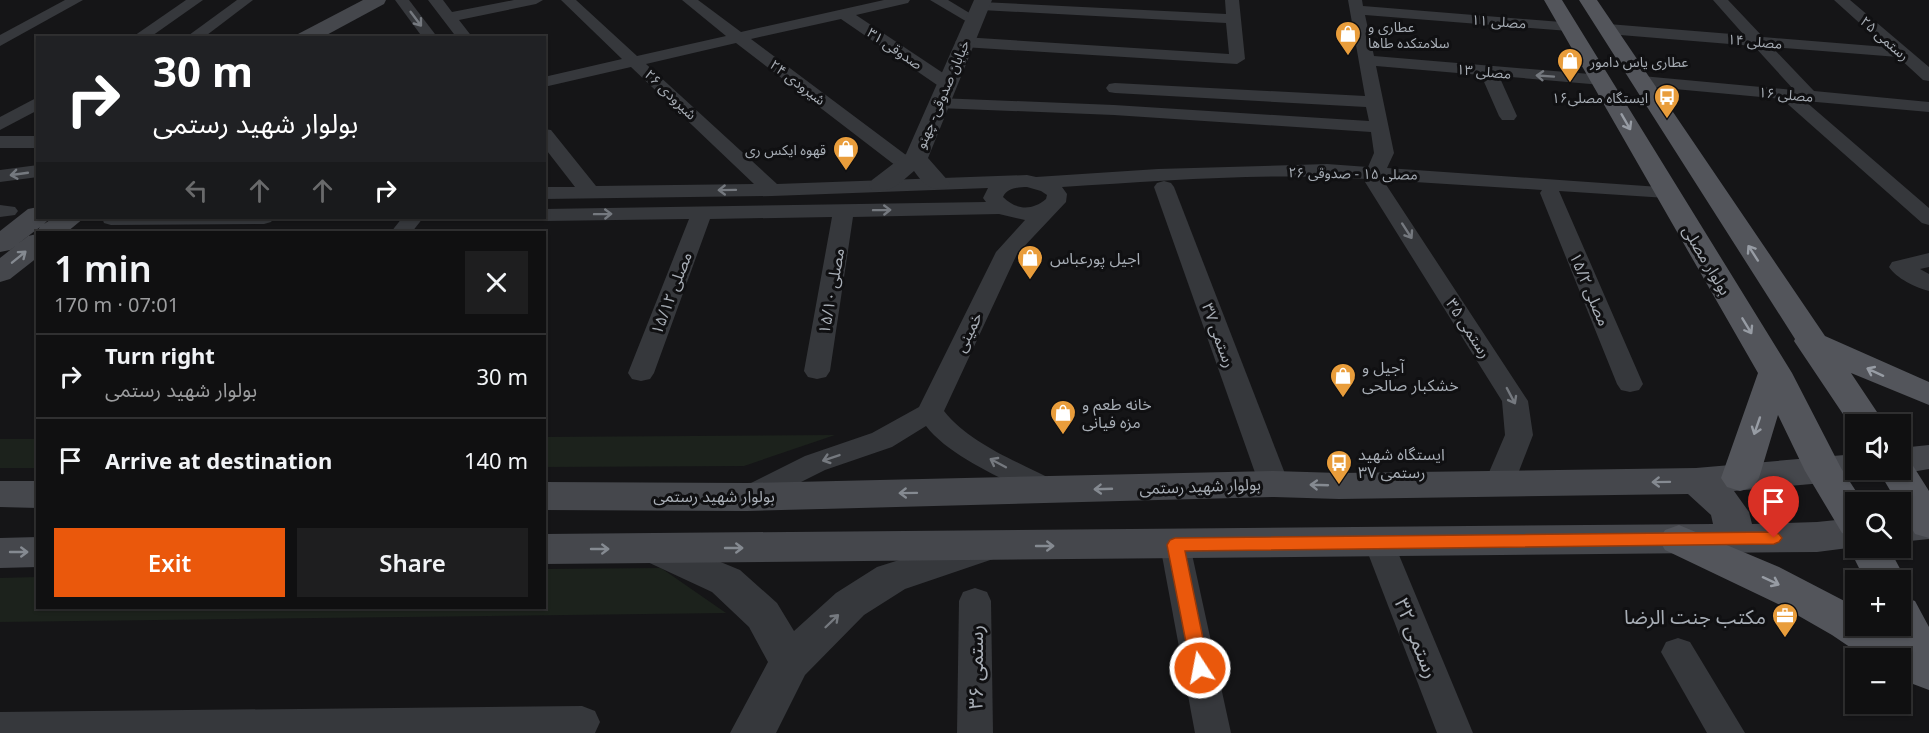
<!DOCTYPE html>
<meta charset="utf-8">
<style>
:root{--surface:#101011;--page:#1e1e1f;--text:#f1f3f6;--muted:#9c9d9f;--line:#303031;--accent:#ea580c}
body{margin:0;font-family:"Noto Sans","Noto Sans Arabic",sans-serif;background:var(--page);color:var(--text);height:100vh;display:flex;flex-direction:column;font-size:22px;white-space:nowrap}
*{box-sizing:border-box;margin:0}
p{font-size:20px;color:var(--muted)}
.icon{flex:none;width:33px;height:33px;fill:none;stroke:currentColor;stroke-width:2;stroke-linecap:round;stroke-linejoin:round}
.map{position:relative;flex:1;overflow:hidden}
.sheet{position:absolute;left:36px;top:231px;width:510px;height:378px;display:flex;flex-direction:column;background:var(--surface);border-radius:0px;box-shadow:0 2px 4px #0004,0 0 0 2px var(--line)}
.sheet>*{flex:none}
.top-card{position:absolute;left:36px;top:36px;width:510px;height:183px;border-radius:0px;box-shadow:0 2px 4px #0004,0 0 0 2px var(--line);background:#202124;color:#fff;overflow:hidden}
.buttons{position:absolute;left:1845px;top:414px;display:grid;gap:12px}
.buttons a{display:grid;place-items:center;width:66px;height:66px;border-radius:0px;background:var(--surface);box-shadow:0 2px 4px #0004,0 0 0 2px var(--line);font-size:30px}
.pin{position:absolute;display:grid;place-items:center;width:51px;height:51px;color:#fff;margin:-62px -26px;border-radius:50% 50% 50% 0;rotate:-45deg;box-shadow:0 0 6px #0007}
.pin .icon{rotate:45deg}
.me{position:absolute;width:66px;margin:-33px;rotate:349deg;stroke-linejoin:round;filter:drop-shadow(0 0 4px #0008)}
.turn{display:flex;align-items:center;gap:21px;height:126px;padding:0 18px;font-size:27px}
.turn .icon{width:78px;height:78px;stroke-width:2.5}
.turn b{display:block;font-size:42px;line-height:51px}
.lanes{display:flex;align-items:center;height:57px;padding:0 18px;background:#0003;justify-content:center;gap:30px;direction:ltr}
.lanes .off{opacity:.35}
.round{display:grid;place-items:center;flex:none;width:63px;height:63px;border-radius:0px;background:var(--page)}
.overview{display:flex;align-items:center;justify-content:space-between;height:102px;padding:0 18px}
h1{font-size:36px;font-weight:600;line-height:45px}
.cta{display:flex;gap:12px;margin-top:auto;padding:12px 18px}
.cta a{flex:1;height:69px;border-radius:0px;background:var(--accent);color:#fff;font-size:24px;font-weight:600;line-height:69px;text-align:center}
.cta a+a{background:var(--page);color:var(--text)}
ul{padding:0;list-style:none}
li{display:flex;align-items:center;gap:18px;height:84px;padding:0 18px;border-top:2px solid var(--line)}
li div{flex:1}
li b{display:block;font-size:22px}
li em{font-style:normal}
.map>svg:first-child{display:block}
.green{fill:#1c221c}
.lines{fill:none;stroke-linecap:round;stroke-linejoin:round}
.minor{fill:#36383c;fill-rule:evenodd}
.tertiary{fill:#36383c;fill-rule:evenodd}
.secondary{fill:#45474c;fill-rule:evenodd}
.primary{fill:#53555b;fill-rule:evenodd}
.oneway{stroke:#75797f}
.oneway2{stroke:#979ca4}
.oneway3{stroke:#858a91}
.route{fill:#ea580c;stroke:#983908;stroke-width:1.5}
.labels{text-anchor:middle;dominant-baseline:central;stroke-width:6;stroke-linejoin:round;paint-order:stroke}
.far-street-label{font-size:14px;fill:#a8aeb6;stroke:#101012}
.far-poi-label{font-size:14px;fill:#a8aeb6;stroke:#101012;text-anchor:start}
.poi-label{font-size:16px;fill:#a8aeb6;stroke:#101012;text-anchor:start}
.street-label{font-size:16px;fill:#a8aeb6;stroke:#101012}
.near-poi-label{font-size:20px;fill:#a8aeb6;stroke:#101012;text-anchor:end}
.near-street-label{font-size:20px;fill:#a8aeb6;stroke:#101012}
</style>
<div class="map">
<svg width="1929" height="733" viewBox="0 0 1929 733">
<rect width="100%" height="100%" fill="#151517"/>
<!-- green -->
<g class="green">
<polygon points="835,435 744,466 545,467 545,437"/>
<rect x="0" y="439" width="37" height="29"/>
<polygon points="661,568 726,613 0,622 0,578 37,577 38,608 544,608 545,569"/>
</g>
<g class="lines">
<!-- minor -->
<g class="minor">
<polygon points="65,0 83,0 0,46 0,35"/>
<polygon points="186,0 203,0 149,38 131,38"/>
<polygon points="237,0 253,0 203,38 185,38"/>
<polygon points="395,0 409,0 438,38 423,38"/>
<polygon points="428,0 443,0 452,12 514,0 543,0 536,4 459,20 473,38 457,38"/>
<path d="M561 0H576L637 56 726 36 682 0H698L741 32 884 0H910L908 3 856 15 952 79 954 83 952 87H940L841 19 751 39 914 161 917 165 914 169H900L736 43 646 64 777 184 1027 175 1036 177 1158 169 1327 164 1368 167 1374 153 1371 132 1114 115 938 108 932 107 929 103 932 99 938 98 1114 105 1369 121 1366 107 1115 93 1109 92 1106 88 1109 84 1115 83 1365 96 1348 0H1362L1363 6 1574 23 1577 26 1574 29 1569 31 1365 15 1374 56 1602 75 1610 80 1602 85 1499 76 1517 116 1514 120H1502L1499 116 1481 75 1376 66 1394 153 1387 168 1674 188 1677 192 1674 196 1667 198 1559 191 1643 384 1639 390 1630 392 1621 390 1617 384 1540 193 1542 190 1383 180 1528 401 1533 435 1514 484 1509 491 1499 494 1489 491 1484 484 1505 435 1502 401 1365 182 1367 179C1266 172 1163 181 1062 187L1067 194 1066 202 1017 254 944 411C971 445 1021 463 1059 483L1064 490 1059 497 1049 500 1039 497C1004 479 950 457 926 426L892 447 825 470 757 504 747 507 737 504 732 497 737 490 805 456 872 433 919 407 996 252 1025 220 999 214 853 217 830 371 826 377 817 379 808 377 804 371 832 217 710 219 654 373 650 379 641 381 632 379 628 373 689 219 544 221 537 219 535 218H544V209L986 202 983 198 988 188 772 196 544 199V187H575L544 147V129L551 130 596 186 754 184 631 67 544 87V77L622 59ZM1027 187 1041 191 1047 195 1046 199C1032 211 1016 210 1003 197 1007 188 1018 187 1027 187Z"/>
<polygon points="930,0 948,0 981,20 974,24 969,23"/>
<polygon points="1225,0 1239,0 1245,59 1237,64 963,47 955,42 963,37 1229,54 1226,23 981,10 974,6 981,2 1226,14"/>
<polygon points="1713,0 1728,0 1763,37 1886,47 1834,0 1850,0 1929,67 1929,81 1923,80 1898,57 1772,47 1814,91 1929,102 1929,112 1805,101 1929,208 1929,225 1922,223 1782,99 1642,86 1634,81 1642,76 1794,90 1754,46 1608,34 1600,29 1608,24 1744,35"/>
<polygon points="38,97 38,110 0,130 0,117"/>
<rect x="0" y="136" width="38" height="12"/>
<polygon points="38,165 38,177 0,182 0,170"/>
<polygon points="1164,181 1171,183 1174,187 1289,484 1284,491 1274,494 1264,491 1259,484 1154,187 1157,183"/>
<polygon points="0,205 15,207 18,211 15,215 0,217"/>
<polygon points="102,218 274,218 271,222 264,224 111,225 104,223"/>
<polygon points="402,218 423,218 412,232 391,232"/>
<path d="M1929 253V267L1920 269 1929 274V291C1916 288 1896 278 1889 267L1892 262Z"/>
<polygon points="1379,532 1390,535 1394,543 1473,733 1437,733 1364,543 1368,535"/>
<polygon points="1175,533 1186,537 1190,545 1231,733 1195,733 1160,545 1164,537"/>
<polygon points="975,588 987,592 991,601 993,733 957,733 959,601 963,592"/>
<polygon points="1678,638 1690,642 1745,733 1707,733 1661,652 1666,642"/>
<polygon points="582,706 595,711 600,722 595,733 0,733 0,712"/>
</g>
<!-- tertiary -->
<g class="tertiary">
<path d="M974 0H992L928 158 950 183 947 188C931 192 923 184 914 171 901 182 890 195 872 190L869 185 872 180 906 154Z"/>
<polygon points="985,533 999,537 1004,547 999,557 905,589 864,615 805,675 776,733 730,733 768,662 749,627 712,592 641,559 636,549 641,539 655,535 740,570 777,603 794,631 836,593 877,567"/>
</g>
<!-- secondary -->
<g class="secondary">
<polygon points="363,0 386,0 384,4 321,38 295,38 298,34"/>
<polygon points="38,207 38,218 50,218 44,224 53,218 84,218 67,232 38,232 38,257 10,279 0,282 0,258 28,236 37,234 36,232 40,227 10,250 0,252 0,231 28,209"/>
<polygon points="1929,445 1929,469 1900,474 1887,470 1900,470 1900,448"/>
<polygon points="1856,454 1856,470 1873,470 1869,476 1856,480 1734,491 1749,512 1752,524 1817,522 1856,518 1856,547 1817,552 544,564 544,534 1713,524 1711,515 1688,494 1339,499 1274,497 747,511 544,510 544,482 747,483 1274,471 1339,473 1696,468"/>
<polygon points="0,481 38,481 38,508 0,507"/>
<polygon points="1929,511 1929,539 1900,542 1900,514"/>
<polygon points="38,537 38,567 0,568 0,538"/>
</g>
<!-- primary -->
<g class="primary">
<polygon points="1544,0 1562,0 1792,373 1841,468 1863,502 1856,502 1856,537 1842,533 1805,471 1778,415 1759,478 1753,487 1740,491 1727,487 1721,478 1758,373"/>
<polygon points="1579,0 1597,0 1825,336 1929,382 1929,405 1851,373 1885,424 1856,424 1855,432 1794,341 1795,339"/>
<polygon points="1900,458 1910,461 1929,491 1929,538 1915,534 1900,509 1900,502 1897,502 1878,470 1900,470"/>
<polygon points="1679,525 1779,567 1856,607 1856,626 1900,626 1900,596 1915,601 1929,627 1929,690 1913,684 1908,673 1900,676 1900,658 1866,658 1832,635 1778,604 1665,550 1659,540 1665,530"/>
<polygon points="1855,537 1856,548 1889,548 1906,580 1900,590 1900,580 1865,580 1849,548"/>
</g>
</g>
<!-- one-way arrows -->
<defs><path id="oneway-shaft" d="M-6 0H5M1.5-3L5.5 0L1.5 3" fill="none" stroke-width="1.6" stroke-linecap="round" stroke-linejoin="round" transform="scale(1.5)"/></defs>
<g class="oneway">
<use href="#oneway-shaft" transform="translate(416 19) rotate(53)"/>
<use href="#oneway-shaft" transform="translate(1545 76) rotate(-176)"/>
<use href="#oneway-shaft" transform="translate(19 174) rotate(172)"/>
<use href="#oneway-shaft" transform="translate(727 190) rotate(179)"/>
<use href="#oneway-shaft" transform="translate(882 210) rotate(-1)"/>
<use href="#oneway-shaft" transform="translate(603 214) rotate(-1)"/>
<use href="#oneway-shaft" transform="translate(1407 231) rotate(57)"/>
<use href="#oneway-shaft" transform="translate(1511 396) rotate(62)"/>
<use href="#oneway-shaft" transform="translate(831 458) rotate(161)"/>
<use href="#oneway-shaft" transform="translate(998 463) rotate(-152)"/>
<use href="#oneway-shaft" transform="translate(832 621) rotate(-44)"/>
</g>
<g class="oneway2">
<use href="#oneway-shaft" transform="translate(1626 122) rotate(60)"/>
<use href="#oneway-shaft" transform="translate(1753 253) rotate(-123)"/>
<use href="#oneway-shaft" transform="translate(1747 326) rotate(59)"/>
<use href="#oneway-shaft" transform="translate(1875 372) rotate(-155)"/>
<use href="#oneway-shaft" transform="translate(1757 426) rotate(109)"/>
<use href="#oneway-shaft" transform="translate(1771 581) rotate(25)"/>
</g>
<g class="oneway3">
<use href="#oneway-shaft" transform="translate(19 257) rotate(-39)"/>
<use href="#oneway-shaft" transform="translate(1661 482) rotate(179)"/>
<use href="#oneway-shaft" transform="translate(1319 485) rotate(-178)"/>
<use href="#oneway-shaft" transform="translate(1103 489) rotate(178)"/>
<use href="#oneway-shaft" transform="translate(908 493) rotate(179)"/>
<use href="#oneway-shaft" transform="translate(1045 546)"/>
<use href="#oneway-shaft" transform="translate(734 548)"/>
<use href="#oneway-shaft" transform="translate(600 549)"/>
<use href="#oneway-shaft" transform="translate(19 552)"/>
</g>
<!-- route -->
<polygon class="route" points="1774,532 1779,534 1782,538 1779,542 1774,544 1185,551 1209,668 1207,673 1200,675 1194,673 1191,668 1167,545 1170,540 1175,538"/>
<!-- icons -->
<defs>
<symbol id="shop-pin" viewBox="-11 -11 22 30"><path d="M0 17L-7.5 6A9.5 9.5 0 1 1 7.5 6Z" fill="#e99d3b" stroke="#101012"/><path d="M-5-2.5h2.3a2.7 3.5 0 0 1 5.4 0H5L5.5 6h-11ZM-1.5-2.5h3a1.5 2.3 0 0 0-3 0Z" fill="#fff"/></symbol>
<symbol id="bus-pin" viewBox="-11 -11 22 30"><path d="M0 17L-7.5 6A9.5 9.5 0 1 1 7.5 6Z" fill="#e99d3b" stroke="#101012"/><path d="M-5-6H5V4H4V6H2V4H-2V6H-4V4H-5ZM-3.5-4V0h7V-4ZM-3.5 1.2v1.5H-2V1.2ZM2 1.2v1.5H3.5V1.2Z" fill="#fff"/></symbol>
<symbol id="office-pin" viewBox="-11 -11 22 30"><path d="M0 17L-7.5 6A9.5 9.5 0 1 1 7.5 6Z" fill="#e99d3b" stroke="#101012"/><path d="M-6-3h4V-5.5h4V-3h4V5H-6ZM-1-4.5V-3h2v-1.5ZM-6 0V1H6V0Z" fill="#fff"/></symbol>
</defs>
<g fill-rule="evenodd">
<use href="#shop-pin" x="1333" y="19" width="30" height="40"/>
<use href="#shop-pin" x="1555" y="46" width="30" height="40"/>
<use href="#bus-pin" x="1652" y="82" width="30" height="40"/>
<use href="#shop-pin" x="831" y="134" width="30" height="40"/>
<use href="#shop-pin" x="1015" y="243" width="30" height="40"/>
<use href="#shop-pin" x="1328" y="361" width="30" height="40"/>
<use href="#shop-pin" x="1048" y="398" width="30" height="40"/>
<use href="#bus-pin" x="1324" y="448" width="30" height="40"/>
<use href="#office-pin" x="1770" y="601" width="30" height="40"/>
</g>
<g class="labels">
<!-- far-street labels -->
<g class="far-street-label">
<text transform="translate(1499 21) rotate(4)">مصلی ۱۱</text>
<text transform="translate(1885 38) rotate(41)">رستمی ۲۵</text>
<text transform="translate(1755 41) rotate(5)">مصلی ۱۴</text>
<text transform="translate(895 48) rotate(34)">صدوقی ۳۱</text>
<text transform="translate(1484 71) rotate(5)">مصلی ۱۳</text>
<text transform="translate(798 82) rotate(37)">شیرودی ۲۴</text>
<text transform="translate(671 94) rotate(44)">شیرودی ۲۶</text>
<text transform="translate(942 94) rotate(-67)">خیابان صدوقی- چهنو</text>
<text transform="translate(1786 94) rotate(5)">مصلی ۱۶</text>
<text transform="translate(1353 173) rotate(1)">مصلی ۱۵ - صدوقی ۲۶</text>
</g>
<!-- far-poi labels -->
<g class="far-poi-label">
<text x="1368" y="26">عطاری و<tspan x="1368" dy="16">سلامتکده طاها</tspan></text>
<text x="1590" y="61">عطاری یاس دامور</text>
<text x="1648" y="97" text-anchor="end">ایستگاه مصلی۱۶</text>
<text x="826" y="149" text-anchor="end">قهوه ایکس ری</text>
</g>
<!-- poi labels -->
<g class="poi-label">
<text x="1050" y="258">اجیل پورعباس</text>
<text x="1362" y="367">آجیل و<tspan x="1362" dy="18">خشکبار صالحی</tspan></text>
<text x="1082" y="404">خانه طعم و<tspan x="1082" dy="18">مزه فیانی</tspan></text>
<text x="1358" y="454">ایستگاه شهید<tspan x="1358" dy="18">رستمی ۳۷</tspan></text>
</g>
<!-- street labels -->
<g class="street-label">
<text transform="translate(1707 260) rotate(59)">بولوار مصلی</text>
<text transform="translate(1590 289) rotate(67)">مصلی ۱۵/۲</text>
<text transform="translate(831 291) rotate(-80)">مصلی ۱۵/۱۰</text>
<text transform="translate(671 293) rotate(-69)">مصلی ۱۵/۱۲</text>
<text transform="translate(1469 328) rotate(57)">رستمی ۳۵</text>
<text transform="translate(968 332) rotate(-64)">خمینی</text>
<text transform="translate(1219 335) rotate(70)">رستمی ۳۷</text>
<text transform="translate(1200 486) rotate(-2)">بولوار شهید رستمی</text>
<text x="714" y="496">بولوار شهید رستمی</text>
</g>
<!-- near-poi labels -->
<g class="near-poi-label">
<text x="1766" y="616">مكتب جنت الرضا</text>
</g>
<!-- near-street labels -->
<g class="near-street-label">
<text transform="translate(1417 638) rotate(68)">رستمی ۳۲</text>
<text transform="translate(975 667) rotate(-90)">رستمی ۳۶</text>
</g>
</g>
</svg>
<div class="buttons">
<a><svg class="icon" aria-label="sound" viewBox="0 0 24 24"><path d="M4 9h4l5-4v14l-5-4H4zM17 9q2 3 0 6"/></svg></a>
<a><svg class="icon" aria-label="search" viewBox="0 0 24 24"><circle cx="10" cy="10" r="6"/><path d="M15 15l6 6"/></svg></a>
<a>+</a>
<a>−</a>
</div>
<div class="pin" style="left:1774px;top:538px;background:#d93025"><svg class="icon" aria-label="arrive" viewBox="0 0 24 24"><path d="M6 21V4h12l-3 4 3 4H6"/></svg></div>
<svg class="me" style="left:1200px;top:668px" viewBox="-20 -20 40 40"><circle r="17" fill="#ea580c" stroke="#fff" stroke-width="3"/><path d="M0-11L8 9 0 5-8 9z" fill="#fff"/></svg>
<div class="top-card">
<div class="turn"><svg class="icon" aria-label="right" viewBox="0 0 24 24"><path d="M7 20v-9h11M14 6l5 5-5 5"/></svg><div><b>30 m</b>بولوار شهید رستمی</div></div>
<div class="lanes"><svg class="icon off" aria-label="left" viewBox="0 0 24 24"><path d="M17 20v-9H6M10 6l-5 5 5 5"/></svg><svg class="icon off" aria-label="ahead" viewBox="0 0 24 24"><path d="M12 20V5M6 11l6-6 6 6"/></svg><svg class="icon off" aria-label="ahead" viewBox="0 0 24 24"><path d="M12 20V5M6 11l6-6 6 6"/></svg><svg class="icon" aria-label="right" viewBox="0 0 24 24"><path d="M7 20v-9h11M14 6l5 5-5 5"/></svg></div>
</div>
<section class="sheet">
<div class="overview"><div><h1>1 min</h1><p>170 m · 07:01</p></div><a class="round"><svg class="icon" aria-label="close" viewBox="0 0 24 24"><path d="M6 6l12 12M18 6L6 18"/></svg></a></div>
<ul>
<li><svg class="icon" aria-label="right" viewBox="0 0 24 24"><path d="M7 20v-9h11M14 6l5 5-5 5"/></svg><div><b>Turn right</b><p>بولوار شهید رستمی</p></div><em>30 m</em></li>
<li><svg class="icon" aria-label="arrive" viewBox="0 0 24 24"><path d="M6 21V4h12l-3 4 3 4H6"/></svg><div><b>Arrive at destination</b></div><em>140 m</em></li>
</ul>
<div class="cta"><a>Exit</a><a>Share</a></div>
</section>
</div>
